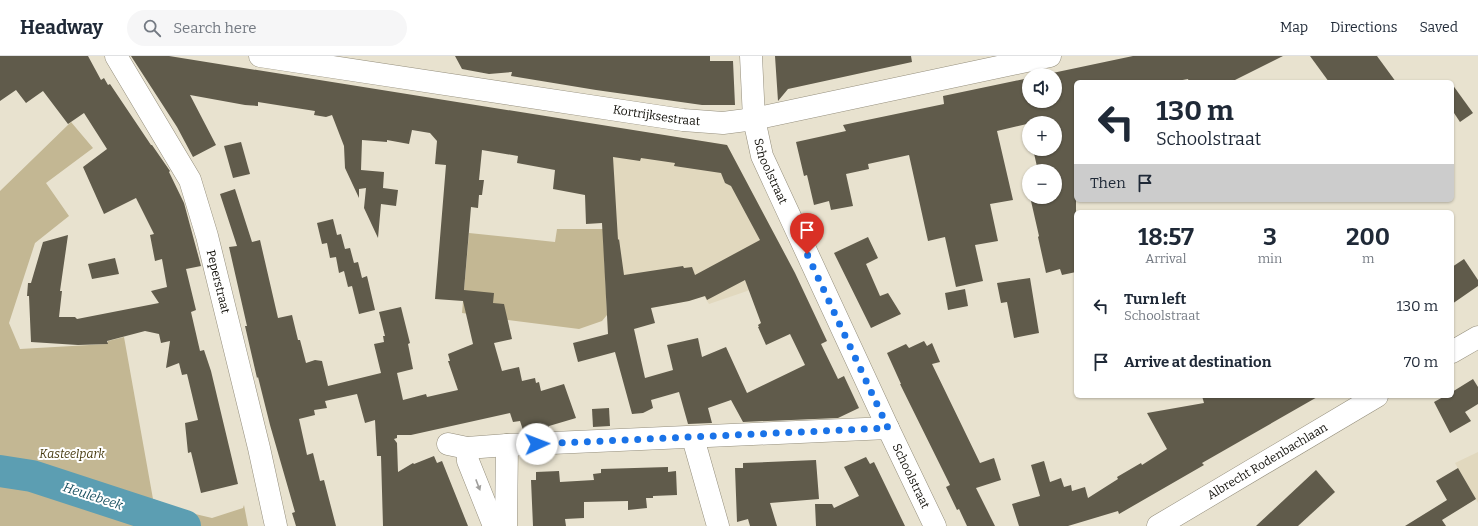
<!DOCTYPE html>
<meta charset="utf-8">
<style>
:root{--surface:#fff;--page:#f6f6f7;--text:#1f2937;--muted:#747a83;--line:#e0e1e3}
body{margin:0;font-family:Bitter,serif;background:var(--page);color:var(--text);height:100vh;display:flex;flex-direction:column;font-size:15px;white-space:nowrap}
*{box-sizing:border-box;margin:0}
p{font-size:13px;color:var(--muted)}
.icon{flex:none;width:22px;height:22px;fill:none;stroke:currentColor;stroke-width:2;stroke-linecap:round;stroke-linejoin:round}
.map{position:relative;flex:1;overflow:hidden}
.details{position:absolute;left:1074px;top:154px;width:380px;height:188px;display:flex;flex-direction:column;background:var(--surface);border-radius:6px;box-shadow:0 1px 3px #0004}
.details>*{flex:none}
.guide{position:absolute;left:1074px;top:24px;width:380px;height:122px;border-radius:6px;box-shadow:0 1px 3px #0004;background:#fff;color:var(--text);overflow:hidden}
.buttons{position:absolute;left:1022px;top:12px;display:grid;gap:8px}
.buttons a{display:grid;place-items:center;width:40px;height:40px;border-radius:50%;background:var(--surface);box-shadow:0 1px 3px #0004;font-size:20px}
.pin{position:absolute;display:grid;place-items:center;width:34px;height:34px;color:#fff;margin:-41px -17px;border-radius:50% 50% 50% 0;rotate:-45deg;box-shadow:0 0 4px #0007}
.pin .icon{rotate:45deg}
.me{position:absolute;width:44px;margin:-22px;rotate:88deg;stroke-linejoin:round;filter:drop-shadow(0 0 3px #0008)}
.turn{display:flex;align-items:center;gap:14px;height:84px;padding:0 16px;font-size:18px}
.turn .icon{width:52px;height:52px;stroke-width:2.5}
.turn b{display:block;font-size:28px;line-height:34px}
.then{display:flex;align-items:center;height:38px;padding:0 16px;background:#0003;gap:8px;font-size:15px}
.eta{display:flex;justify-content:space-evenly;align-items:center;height:68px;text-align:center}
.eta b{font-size:24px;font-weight:700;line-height:28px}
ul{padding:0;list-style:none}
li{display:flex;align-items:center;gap:12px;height:56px;padding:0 16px}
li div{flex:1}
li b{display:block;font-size:15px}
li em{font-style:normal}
header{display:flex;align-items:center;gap:24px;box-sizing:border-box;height:56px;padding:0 20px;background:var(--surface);border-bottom:1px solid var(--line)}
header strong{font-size:19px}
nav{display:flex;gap:22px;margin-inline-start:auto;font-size:14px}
.search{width:280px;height:36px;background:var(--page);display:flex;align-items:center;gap:10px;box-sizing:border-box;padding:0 14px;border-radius:22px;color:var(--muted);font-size:15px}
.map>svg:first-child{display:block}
.built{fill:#e1d8be}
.green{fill:#c3b793}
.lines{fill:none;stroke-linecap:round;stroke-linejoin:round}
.river{stroke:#5c9eb2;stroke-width:32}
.building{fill:#605b4b;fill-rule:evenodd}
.minor-casing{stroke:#948e7c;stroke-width:23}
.minor{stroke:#fff;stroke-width:22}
.oneway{fill:#a09f9d}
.route{stroke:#1a73e8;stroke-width:7;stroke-dasharray:0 12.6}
.labels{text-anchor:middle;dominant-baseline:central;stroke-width:4;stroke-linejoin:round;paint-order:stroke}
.street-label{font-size:12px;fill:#110f09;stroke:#fff}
.park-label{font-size:12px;font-style:italic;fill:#473a0f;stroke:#fff}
.water-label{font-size:13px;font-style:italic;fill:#185060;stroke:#fff}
</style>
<header>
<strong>Headway</strong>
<div class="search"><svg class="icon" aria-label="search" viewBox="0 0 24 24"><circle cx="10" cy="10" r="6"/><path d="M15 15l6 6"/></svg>Search here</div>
<nav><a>Map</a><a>Directions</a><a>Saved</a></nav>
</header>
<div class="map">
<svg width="1478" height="470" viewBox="0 0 1478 470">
<rect width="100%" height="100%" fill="#e8e2cf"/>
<!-- built -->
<g class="built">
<polygon points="597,69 727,89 788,204 768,228 709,248 704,240 689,245 607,259"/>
<polygon points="1478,396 1478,447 1455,407"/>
</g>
<!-- green -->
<g class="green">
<polygon points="71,66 93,92 46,127 69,160 35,187 9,267 20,293 107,288 108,285 124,281 153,443 191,457 212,462 243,452 244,449 248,470 0,470 0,135"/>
<polygon points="557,173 603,173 607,259 602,265 579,273 508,264 462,257 469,177 555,186"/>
</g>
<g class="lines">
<!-- river -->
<polyline class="river" points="0,415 32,420 185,470"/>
</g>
<!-- building -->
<g class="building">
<polygon points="0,0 88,0 101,24 104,22 108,29 110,28 151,89 152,89 170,115 169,116 184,147 201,210 186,213 196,254 191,256 200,295 204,294 211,315 238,428 201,437 191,396 188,397 185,367 198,364 187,318 182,319 179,307 166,312 170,285 161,287 159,278 145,275 107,285 108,288 78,289 31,286 29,240 27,240 28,227 31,227 43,186 68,179 60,235 62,235 59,261 75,261 77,263 159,247 151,235 167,231 162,203 155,205 150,179 154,178 136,142 104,158 83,111 107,93 84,57 68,68 43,35 26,47 16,34 0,45"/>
<path d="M131 0H169L727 89 795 217 827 285 821 288 838 323 844 320 859 352 838 362 743 366 731 344 708 352 712 367 688 368 679 336 651 344 653 352 643 357 632 358 615 296 578 306 573 287 608 278 602 167 586 168 585 139 553 133 555 114 517 107 518 100 482 94 479 124H484L482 139H479L478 152 471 151 464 234 494 237 493 247 504 248 512 283 494 287 502 315 519 311 522 325 535 322 536 327 539 326 541 335 564 328 576 362 549 370V373L523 374 520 365 513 366 510 357 411 379H397V382L394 383 397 387 398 416 413 407 414 408 434 400 437 407 442 405 468 470H383L381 400H377L375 364 365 367 357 338 325 345 327 352 314 354 315 359 299 363 307 399 313 397 320 425 324 424 336 470H296L292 457 295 456 270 369 258 321 257 322 245 270H247L229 191 237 190 220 138 235 133 252 186 260 184 278 262 292 259 298 284H300L306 307 315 304 322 305 328 330 381 317 374 288 384 286 383 280H385L379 256 401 251 410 287 408 288 413 313 397 317 403 344 426 338 427 341 458 334 448 305H450L448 298 473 288 463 245 435 243 446 109 435 108 437 85 430 77 412 74 409 88 387 84V86L362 84 361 114 384 116 383 132 398 134 396 150 381 148 378 182 364 152 366 132 359 133V142L345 112 344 90 332 59 326 61 314 59 315 55 258 46V50L245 49 190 39 216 89 193 101 177 71ZM613 101 640 105 641 102 675 107 674 110 721 117 725 127 731 130 760 184 695 219 692 211 684 212 683 210 624 219 619 183 618 184ZM745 224 761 267 758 269 759 271H758L766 289 790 278 805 309 747 337 726 291 702 301 698 282 667 289 673 314 645 322 634 273 655 267 651 252 689 245 705 240 707 244Z"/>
<polygon points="455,0 710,0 710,5 733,5 735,49 702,49 596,34 511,20 512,16 489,18 462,13"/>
<polygon points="775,0 911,0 912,6 788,33 778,45"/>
<polygon points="1133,0 1283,0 1231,26 1189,26 1188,23 1172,26 1076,26 1076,216 1062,219 1060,213 1046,217 1038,181 1039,180 1031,145 1043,141 1055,141 1055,115 1038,115 1033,93 1055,93 1055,67 1029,67 1029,76 1027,68 997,75 1013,144 990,148 998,185 975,189 983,225 956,231 945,181 928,185 909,99 868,108 869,113 846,118 853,150 831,154 829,145 814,149 807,119 804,120 796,86 846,75 843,69 944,48 943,40 1029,22 1029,45 1055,45 1055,19 1043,19"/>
<polygon points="1310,0 1377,0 1396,26 1329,26"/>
<polygon points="1452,28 1473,57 1460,66 1452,54"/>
<polygon points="241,86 250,118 233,122 224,90"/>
<polygon points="333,163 337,179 341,178 345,193 350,192 354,207 358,206 362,222 367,220 375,254 359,258 352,230 348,231 344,215 339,217 336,201 330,202 327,187 322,188 317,167"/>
<polygon points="868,181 878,202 866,208 880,240 888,237 901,258 871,272 834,197"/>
<polygon points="115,202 119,218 92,223 88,208"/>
<polygon points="1464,203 1478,224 1478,230 1452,248 1452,211"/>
<polygon points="1030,222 1039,277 1014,282 1007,246 1001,247 997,227"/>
<polygon points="965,233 968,250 948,254 945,237"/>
<polygon points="924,285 927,290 932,287 940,306 932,308 980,407 994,402 1001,424 976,432 995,470 967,470 959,453 957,454 946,431 950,429 900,328 901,328 887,297 906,288 909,292"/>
<polygon points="1473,323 1478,331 1478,348 1465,356 1471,365 1450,377 1434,346 1445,340 1452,340 1452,336"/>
<polygon points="1202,340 1319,340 1202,407 1204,409 1119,458 1118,455 1068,470 1019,470 1012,448 1040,440 1031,409 1044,405 1050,426 1061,422 1064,431 1071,429 1072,435 1085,431 1088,442 1118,423 1117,421 1141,407 1142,409 1167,393 1147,357 1204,347"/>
<polygon points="609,352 610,370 593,371 592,353"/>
<polygon points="866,401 870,408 874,406 905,470 816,470 815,448 832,448 834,452 859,440 844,411"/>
<polygon points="816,404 819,443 770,447 777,470 750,470 748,463 737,466 735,412 743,412 743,407"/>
<polygon points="668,411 668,416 676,415 677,439 653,440 653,442 646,442 647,452 628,454 628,445 584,446 584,462 565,463 566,470 533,470 531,424 536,424 536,416 559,415 560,426 594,424 593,418 601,417 601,413"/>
<polygon points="1458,412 1476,443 1442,464 1446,470 1405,470 1447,444 1436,425"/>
<polygon points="1316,414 1335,436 1298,470 1256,470"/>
</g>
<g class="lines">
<defs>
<g id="minor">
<path id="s1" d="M116 0 190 124 207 180 259 392 276 470"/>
<path id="s2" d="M260 0 683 64 723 67 754 63 1050 0"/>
<path id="s3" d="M751 0 754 63 762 100 888 372 935 470"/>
<polyline points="1452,296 1478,281"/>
<polyline points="693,382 718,470"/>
<polyline points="448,388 467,392 507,389 888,372"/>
<polyline points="467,392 468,405 494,470"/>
<polyline points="506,470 507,389"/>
<path id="s4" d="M1158 470 1377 340"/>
</g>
</defs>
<!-- minor casing -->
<use href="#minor" class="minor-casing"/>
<!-- minor -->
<use href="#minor" class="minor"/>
</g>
<!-- one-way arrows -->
<defs><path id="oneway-solid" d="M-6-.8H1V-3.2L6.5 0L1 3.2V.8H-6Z"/></defs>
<use class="oneway" href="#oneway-solid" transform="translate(478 429) rotate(69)"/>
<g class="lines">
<!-- route -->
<polyline class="route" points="537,388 888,372 807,198"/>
</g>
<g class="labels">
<!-- street labels -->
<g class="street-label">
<text stroke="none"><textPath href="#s2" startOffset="401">Kortrijksestraat</textPath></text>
<text stroke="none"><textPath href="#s3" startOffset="118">Schoolstraat</textPath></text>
<text stroke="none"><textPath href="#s1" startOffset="250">Peperstraat</textPath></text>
<text stroke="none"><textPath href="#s4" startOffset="127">Albrecht Rodenbachlaan</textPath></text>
<text stroke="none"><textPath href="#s3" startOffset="454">Schoolstraat</textPath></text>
</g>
<!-- park labels -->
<g class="park-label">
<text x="72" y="398">Kasteelpark</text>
</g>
<!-- water labels -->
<g class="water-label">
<text transform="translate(93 440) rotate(18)">Heulebeek</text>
</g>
</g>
</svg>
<div class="buttons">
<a><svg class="icon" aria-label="sound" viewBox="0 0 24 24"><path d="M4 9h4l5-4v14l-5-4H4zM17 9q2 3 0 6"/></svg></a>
<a>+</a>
<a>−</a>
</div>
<div class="pin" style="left:807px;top:198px;background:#d93025"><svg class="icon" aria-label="arrive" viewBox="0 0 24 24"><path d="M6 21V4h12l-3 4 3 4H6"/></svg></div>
<svg class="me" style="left:537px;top:388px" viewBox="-20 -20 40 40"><circle r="19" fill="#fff"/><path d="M0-13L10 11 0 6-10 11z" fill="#1a73e8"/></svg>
<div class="guide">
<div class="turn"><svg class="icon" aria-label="left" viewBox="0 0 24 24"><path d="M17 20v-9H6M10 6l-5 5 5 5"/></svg><div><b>130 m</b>Schoolstraat</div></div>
<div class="then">Then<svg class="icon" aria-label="arrive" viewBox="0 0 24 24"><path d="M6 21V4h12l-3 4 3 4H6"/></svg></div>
</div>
<section class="details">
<div class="eta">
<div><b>18:57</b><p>Arrival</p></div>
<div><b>3</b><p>min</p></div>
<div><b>200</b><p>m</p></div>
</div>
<ul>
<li><svg class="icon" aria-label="left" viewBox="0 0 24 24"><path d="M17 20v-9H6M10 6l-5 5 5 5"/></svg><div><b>Turn left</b><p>Schoolstraat</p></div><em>130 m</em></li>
<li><svg class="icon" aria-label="arrive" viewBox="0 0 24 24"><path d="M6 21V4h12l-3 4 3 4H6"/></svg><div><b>Arrive at destination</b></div><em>70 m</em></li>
</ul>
</section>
</div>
